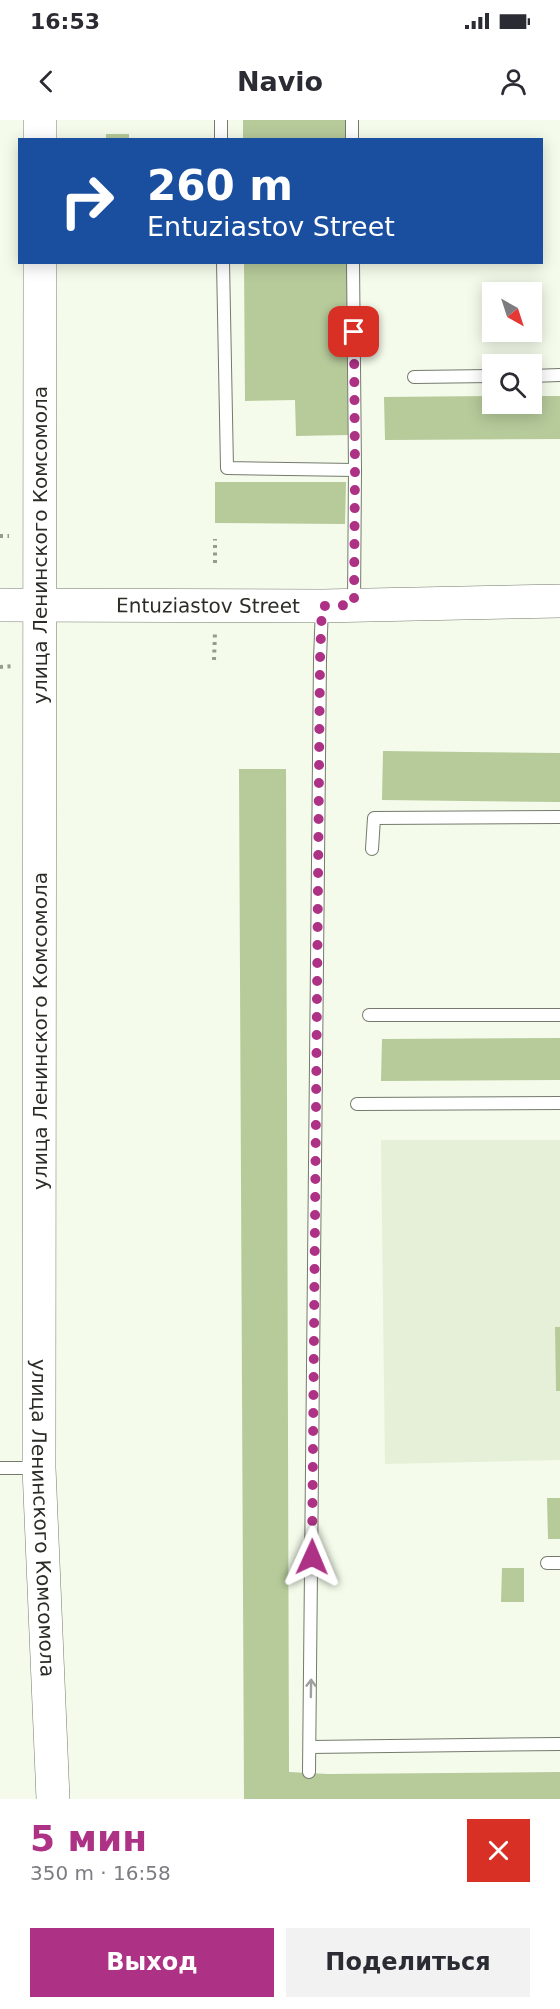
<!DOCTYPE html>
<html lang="ru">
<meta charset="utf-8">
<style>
:root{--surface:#fff;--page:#f2f2f3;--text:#2b2b33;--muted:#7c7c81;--accent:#ad3285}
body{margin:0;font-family:"DejaVu Sans",sans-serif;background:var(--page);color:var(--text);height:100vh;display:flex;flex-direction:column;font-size:22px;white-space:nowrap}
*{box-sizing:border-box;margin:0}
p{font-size:20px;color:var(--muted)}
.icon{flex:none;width:33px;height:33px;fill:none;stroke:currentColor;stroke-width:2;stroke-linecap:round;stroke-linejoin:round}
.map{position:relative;height:1679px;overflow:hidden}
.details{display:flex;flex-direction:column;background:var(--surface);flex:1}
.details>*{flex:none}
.hud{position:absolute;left:18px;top:18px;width:525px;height:126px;border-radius:0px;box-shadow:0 3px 15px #0003;background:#1a4fa0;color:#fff;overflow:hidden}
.needle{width:39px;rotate:141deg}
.fabs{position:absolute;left:482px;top:162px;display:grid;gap:12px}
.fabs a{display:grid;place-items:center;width:60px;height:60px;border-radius:0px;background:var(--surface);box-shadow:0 3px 15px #0003;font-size:30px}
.pin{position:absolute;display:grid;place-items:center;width:51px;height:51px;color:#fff;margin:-26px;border-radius:12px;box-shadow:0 3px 9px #0006}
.me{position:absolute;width:66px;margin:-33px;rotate:1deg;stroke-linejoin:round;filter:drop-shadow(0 0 4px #0008)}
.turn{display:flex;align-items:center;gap:21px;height:126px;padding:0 30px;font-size:27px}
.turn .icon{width:78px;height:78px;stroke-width:2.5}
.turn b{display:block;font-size:42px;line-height:51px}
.round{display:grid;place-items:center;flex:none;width:63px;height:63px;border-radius:0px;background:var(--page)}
.head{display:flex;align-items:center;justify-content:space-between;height:102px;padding:0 30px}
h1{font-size:36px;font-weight:700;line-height:45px;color:var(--accent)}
.cta{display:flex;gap:12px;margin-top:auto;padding:12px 30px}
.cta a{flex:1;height:69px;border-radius:0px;background:var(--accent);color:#fff;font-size:24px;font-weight:700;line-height:69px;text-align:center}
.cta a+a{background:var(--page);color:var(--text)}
.status{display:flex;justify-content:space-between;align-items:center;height:42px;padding:0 30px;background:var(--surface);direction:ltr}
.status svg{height:16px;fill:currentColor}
header{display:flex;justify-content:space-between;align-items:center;height:78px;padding:0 30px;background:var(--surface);font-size:27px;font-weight:700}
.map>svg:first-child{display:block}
.built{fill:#e6f0d8}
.building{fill:#b6ca9a}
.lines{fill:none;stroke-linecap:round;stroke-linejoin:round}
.lane-casing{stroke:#747b6c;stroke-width:14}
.secondary-casing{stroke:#747b6c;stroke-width:34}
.path{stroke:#969b8f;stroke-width:4;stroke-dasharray:3 4.5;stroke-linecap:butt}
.lane{stroke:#fff;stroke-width:12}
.secondary{stroke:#fff;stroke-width:33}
.oneway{stroke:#a0a09e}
.route{stroke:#ad3285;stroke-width:10;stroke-dasharray:0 18}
.labels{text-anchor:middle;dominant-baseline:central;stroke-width:6;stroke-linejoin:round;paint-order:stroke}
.street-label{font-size:20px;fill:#2b2d27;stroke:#fff}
</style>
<div class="status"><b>16:53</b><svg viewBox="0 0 49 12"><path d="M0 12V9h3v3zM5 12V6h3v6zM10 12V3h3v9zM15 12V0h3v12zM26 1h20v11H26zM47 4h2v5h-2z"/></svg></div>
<header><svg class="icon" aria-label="back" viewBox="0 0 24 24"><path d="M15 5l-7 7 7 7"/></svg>Navio<svg class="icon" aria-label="person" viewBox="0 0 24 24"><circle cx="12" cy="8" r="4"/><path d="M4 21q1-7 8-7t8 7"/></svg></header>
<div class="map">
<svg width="560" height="1679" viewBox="0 0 560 1679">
<rect width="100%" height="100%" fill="#f4fbea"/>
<!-- built -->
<polygon class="built" points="381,1020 560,1020 560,1340 385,1344"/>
<!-- building -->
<g class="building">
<rect x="243" y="0" width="102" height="20"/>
<rect x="106" y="14" width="23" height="6"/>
<polygon points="244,142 347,142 348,315 296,316 295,280 245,281"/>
<polygon points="492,276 492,284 531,284 531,276 560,276 560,319 385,320 384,277"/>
<polygon points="215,362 346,362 345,404 215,403"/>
<polygon points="383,631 560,633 560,682 382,680"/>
<polygon points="239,649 286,649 289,1652 328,1654 560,1652 560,1679 244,1679"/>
<polygon points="560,918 560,960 381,961 382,919"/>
<polygon points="555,1207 560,1207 560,1271 556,1271"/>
<polygon points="547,1378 560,1378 560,1419 548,1419"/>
<polygon points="502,1448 524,1448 524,1482 501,1482"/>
</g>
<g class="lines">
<defs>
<g id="lane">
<polyline points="221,0 221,20"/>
<polyline points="352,0 352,20"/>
<polyline points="223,142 227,348 355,350"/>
<polyline points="353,142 355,350 354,484"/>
<polyline points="531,256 560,255"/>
<polyline points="414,257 492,256"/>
<polyline points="372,729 374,698 560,697"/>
<polyline points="369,895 560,895"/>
<polyline points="357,984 560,983"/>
<polyline points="0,1348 38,1348"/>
<polyline points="547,1443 560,1443"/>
<polyline points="310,1627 560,1624"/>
<polyline points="309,1652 320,539 322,487"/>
</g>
<g id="secondary">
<polyline points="40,20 40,0"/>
<path id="s1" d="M40 142 39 1348 53 1679"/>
<path id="s2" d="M0 485 322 486 560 481"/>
</g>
</defs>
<!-- lane casing -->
<use href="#lane" class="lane-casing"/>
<!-- secondary casing -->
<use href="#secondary" class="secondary-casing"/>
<!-- path -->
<g class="path">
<polyline points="0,416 9,416"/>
<polyline points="215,443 215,419"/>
<polyline points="214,540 215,512"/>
<polyline points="0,547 14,546"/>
</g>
<!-- lane -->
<use href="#lane" class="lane"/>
<!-- secondary -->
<use href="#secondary" class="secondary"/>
</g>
<!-- one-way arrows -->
<defs><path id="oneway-shaft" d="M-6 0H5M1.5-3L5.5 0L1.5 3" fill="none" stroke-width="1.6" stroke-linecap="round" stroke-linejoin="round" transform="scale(1.5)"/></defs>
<use class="oneway" href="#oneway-shaft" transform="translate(311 1568) rotate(-89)"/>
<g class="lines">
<!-- route -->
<polyline class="route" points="312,1437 320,539 322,486 354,485 355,350 354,212"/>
</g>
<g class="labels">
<!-- street labels -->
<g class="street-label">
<text transform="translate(40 425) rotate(-90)">улица Ленинского Комсомола</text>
<text stroke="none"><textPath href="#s2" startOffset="208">Entuziastov Street</textPath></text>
<text transform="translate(40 911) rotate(-90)">улица Ленинского Комсомола</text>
<text stroke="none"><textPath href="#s1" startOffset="1256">улица Ленинского Комсомола</textPath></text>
</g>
</g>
</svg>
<div class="fabs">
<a><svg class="needle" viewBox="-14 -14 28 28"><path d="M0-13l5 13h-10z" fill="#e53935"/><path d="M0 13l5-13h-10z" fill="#7c7c81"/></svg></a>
<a><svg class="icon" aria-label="search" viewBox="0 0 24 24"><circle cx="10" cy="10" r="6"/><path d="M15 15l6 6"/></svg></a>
</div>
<div class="pin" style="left:354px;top:212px;background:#d93025"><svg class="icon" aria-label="arrive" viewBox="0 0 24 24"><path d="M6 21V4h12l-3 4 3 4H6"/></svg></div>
<svg class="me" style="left:312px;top:1437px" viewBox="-20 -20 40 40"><path d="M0-17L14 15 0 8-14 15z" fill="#ad3285" stroke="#fff" stroke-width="4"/></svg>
<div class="hud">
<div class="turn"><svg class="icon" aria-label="right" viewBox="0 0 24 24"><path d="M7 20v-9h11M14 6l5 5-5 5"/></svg><div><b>260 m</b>Entuziastov Street</div></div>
</div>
</div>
<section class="details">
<div class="head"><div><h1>5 мин</h1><p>350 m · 16:58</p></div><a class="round" style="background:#d93025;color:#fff"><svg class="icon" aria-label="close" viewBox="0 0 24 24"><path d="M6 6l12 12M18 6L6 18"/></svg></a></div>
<div class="cta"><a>Выход</a><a>Поделиться</a></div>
</section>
